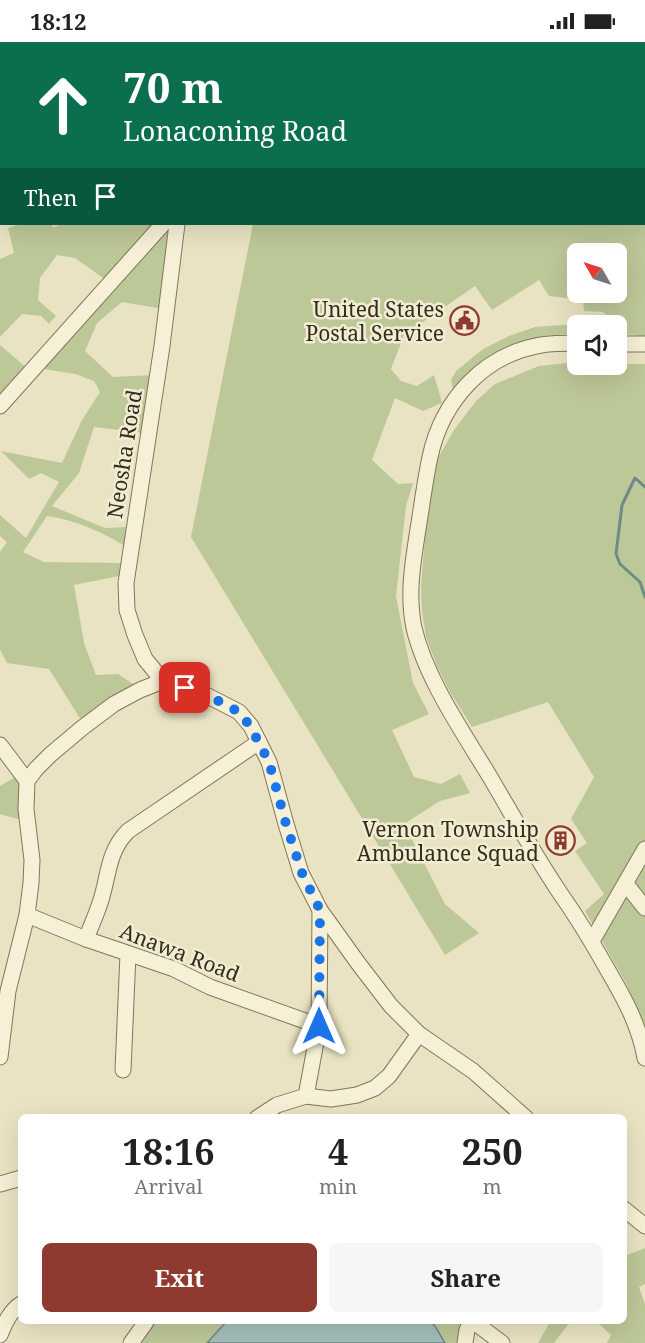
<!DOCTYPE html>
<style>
:root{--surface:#fff;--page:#f6f6f6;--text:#222;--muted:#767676;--accent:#8e3a30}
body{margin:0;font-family:"Noto Serif",serif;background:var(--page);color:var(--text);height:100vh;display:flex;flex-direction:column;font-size:22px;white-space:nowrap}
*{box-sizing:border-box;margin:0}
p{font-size:20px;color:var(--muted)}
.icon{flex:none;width:33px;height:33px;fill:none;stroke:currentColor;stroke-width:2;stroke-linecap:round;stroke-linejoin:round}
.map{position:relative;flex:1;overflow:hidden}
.sheet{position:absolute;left:18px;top:1072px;width:609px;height:210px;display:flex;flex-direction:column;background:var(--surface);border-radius:9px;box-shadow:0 6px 24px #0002}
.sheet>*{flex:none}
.banner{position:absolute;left:0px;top:0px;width:645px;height:183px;box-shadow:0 6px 24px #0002;background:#0b6e4f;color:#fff;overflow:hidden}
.needle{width:39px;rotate:309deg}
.buttons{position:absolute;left:567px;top:201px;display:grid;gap:12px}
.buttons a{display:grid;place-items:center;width:60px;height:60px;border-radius:9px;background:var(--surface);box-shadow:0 6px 24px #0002;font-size:30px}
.pin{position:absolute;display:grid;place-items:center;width:51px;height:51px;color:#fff;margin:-26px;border-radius:12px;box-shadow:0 3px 9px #0006}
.me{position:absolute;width:66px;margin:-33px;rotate:0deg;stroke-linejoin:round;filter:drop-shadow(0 0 4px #0008)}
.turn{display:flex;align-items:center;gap:21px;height:126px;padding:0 24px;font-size:27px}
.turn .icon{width:78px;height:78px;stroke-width:2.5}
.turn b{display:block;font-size:42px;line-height:51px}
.then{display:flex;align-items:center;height:57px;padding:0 24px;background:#0003;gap:12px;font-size:22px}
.eta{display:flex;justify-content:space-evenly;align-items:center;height:102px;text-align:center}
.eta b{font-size:36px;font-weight:700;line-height:42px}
.primary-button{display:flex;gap:12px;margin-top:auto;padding:12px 24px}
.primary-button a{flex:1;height:69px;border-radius:9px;background:var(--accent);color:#fff;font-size:24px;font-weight:700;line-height:69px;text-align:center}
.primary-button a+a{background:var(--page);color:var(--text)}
.status{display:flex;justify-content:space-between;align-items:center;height:42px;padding:0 30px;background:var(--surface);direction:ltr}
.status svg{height:16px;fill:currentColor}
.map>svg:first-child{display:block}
.green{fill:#bdc898;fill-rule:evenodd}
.water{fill:#a5beb9;stroke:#6d8b87;stroke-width:1.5}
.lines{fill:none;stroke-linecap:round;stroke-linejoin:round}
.stream{stroke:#6d8b87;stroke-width:3}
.minor-casing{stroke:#83755b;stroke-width:17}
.minor{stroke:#f6f0d6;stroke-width:15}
.route{stroke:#1a73e8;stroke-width:10;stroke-dasharray:0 18}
.labels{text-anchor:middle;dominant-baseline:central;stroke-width:5;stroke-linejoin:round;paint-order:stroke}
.poi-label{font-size:21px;fill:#342c1e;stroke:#f2edd2;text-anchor:end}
.street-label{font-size:21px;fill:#342c1e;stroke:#f2edd2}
</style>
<div class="status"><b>18:12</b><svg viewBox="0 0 49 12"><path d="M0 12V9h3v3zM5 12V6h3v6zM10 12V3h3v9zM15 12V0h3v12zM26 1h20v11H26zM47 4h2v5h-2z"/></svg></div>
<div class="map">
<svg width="645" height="1301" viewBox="0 0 645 1301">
<rect width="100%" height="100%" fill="#eae3c3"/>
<!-- green -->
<g class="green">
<path d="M0 0H645V295L627 292 603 270 584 269 583 258 549 254 539 238 492 268 475 244 404 293 391 327 401 339 417 344 434 333 442 361 423 369 395 356 372 418 398 442 413 441 406 464 396 554 413 641 429 672 392 688 414 735 441 742 460 732 470 751 440 759 404 782 445 862 479 891 445 913 191 495 253 182H644V2H2L1 68H0ZM578 212H616V250H578Z"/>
<polygon points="20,182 51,182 53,186 61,182 155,182 106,238 75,216 57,213 40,236 38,258 56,274 49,282 41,274 22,272 0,295 0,217 14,211 8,186"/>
<path d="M160 190H172L163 267 122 260 97 281 85 309 113 335 153 333 143 391 94 385 79 431 52 464 105 486 127 485 125 504C100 489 75 478 47 474L23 510 44 520 121 521 119 534 74 543 84 601 96 633 118 632 136 644 106 660 81 678 49 627 7 621 0 608V510L7 500 0 494V473L26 496 59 440 41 431 29 437 1 409 62 421 82 378 100 350 94 339 75 332 44 327Z"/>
<path d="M563 283H587L578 284 577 292C527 291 485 308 453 348L451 338 456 329 483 307 509 294 535 285Z"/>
<polygon points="0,303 27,326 0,357"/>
<polygon points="568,321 577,321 578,322 645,322 645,988 627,943 585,869 604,852 575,809 587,801 571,777 594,735 548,660 472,685 450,650 437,624 426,595 422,569 421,544 427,469 435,421 454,388 476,359 495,342 539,324"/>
<polygon points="17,734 21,748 21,778 0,772 0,744"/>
<polygon points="645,1206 645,1242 639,1245 645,1262 645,1301 607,1301 611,1293 597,1280 624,1280 624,1214"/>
<polygon points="156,1280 226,1280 207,1301 139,1301 150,1285"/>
<polygon points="430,1280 459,1280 462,1287 461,1301 445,1301 435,1284"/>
<polygon points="550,1280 570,1280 554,1301 538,1301"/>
</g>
<!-- water -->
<polygon class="water" points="226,1280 430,1280 435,1284 445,1301 207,1301"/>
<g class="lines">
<!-- stream -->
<polyline class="stream" points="645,445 635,436 622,463 616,512 620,522 640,540 645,555"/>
<defs>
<g id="minor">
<polyline points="0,135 2,135"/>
<path d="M578 301C566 301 553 301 541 303 483 313 442 359 430 415 425 438 422 463 418 487 413 520 407 552 414 586 426 637 463 690 490 735 513 774 535 814 560 851 577 875 592 900 606 925 623 954 639 982 645 1016"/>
<polyline points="616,302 645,302"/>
<polyline points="0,364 163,182"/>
<polyline points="163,639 145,617 135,593 127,568 126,541 162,304 177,182"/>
<polyline points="0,703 27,739"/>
<polyline points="626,842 645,866"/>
<polyline points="27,873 86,897 174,927 210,945 319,984"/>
<path d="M86 897C91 884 97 871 101 858 109 832 108 809 128 789L259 700"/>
<polyline points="592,899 645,807"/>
<polyline points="0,1015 8,949 27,873 31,841 32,818 26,767 27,739 36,727 50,713 82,686 114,662 140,648 163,639 206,653 239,670 251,684 269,720 286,782 301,831 320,868 358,921 391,964 419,992 473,1029 526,1076"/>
<polyline points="123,1028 128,912"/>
<polyline points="306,1054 319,984 320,868"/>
<polyline points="257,1076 277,1063 306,1054 331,1057 357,1053 375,1046 389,1034 419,992"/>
<polyline points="0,1142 21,1136"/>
<polyline points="624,1167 645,1184"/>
<polyline points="474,1280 502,1301"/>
<path d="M0 1293C5 1281 10 1269 21 1262"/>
<polyline points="131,1301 146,1280"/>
<polyline points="465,1301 467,1288 471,1280"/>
</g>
</defs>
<!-- minor casing -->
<use href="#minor" class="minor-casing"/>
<!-- minor -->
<use href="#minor" class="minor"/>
</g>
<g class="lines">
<!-- route -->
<polyline class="route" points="185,646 207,653 239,670 250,684 269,720 286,782 302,831 320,868 319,984"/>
</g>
<!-- icons -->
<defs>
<symbol id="civic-ring" viewBox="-11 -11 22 22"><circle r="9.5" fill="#f2edd2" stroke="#8e3a30" stroke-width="1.5"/><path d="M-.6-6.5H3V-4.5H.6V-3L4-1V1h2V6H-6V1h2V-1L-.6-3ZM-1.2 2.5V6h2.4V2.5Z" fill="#8e3a30"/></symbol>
<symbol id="building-ring" viewBox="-11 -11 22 22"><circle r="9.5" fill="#f2edd2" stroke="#8e3a30" stroke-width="1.5"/><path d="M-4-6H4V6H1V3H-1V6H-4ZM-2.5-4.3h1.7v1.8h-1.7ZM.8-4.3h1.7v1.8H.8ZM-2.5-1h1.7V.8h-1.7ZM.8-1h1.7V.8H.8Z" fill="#8e3a30"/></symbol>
</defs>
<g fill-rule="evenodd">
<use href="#civic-ring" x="448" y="262" width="33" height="33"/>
<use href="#building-ring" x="544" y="782" width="33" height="33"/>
</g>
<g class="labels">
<!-- poi labels -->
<g class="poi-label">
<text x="444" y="267">United States<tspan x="444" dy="24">Postal Service</tspan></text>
<text x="539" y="787">Vernon Township<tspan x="539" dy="24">Ambulance Squad</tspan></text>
</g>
<!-- street labels -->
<g class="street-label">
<text transform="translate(124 412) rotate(-81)">Neosha Road</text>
<text transform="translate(180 910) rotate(21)">Anawa Road</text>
</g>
</g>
</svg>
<div class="buttons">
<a><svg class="needle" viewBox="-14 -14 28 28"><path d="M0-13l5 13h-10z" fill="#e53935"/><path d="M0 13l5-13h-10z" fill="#767676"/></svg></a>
<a><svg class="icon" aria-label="sound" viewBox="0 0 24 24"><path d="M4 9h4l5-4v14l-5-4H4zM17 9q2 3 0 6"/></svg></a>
</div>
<div class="pin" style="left:185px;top:646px;background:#d93025"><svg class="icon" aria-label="arrive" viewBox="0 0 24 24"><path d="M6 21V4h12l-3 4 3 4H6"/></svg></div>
<svg class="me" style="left:319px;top:984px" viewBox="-20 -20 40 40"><path d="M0-17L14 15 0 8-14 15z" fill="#1a73e8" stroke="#fff" stroke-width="4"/></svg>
<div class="banner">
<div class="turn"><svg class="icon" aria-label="ahead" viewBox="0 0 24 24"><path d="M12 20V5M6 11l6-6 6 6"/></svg><div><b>70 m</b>Lonaconing Road</div></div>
<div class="then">Then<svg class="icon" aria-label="arrive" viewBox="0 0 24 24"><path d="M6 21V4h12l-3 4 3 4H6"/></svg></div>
</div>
<section class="sheet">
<div class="eta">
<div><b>18:16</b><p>Arrival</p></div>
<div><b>4</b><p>min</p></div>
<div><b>250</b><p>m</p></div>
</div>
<div class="primary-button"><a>Exit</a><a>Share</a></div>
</section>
</div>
